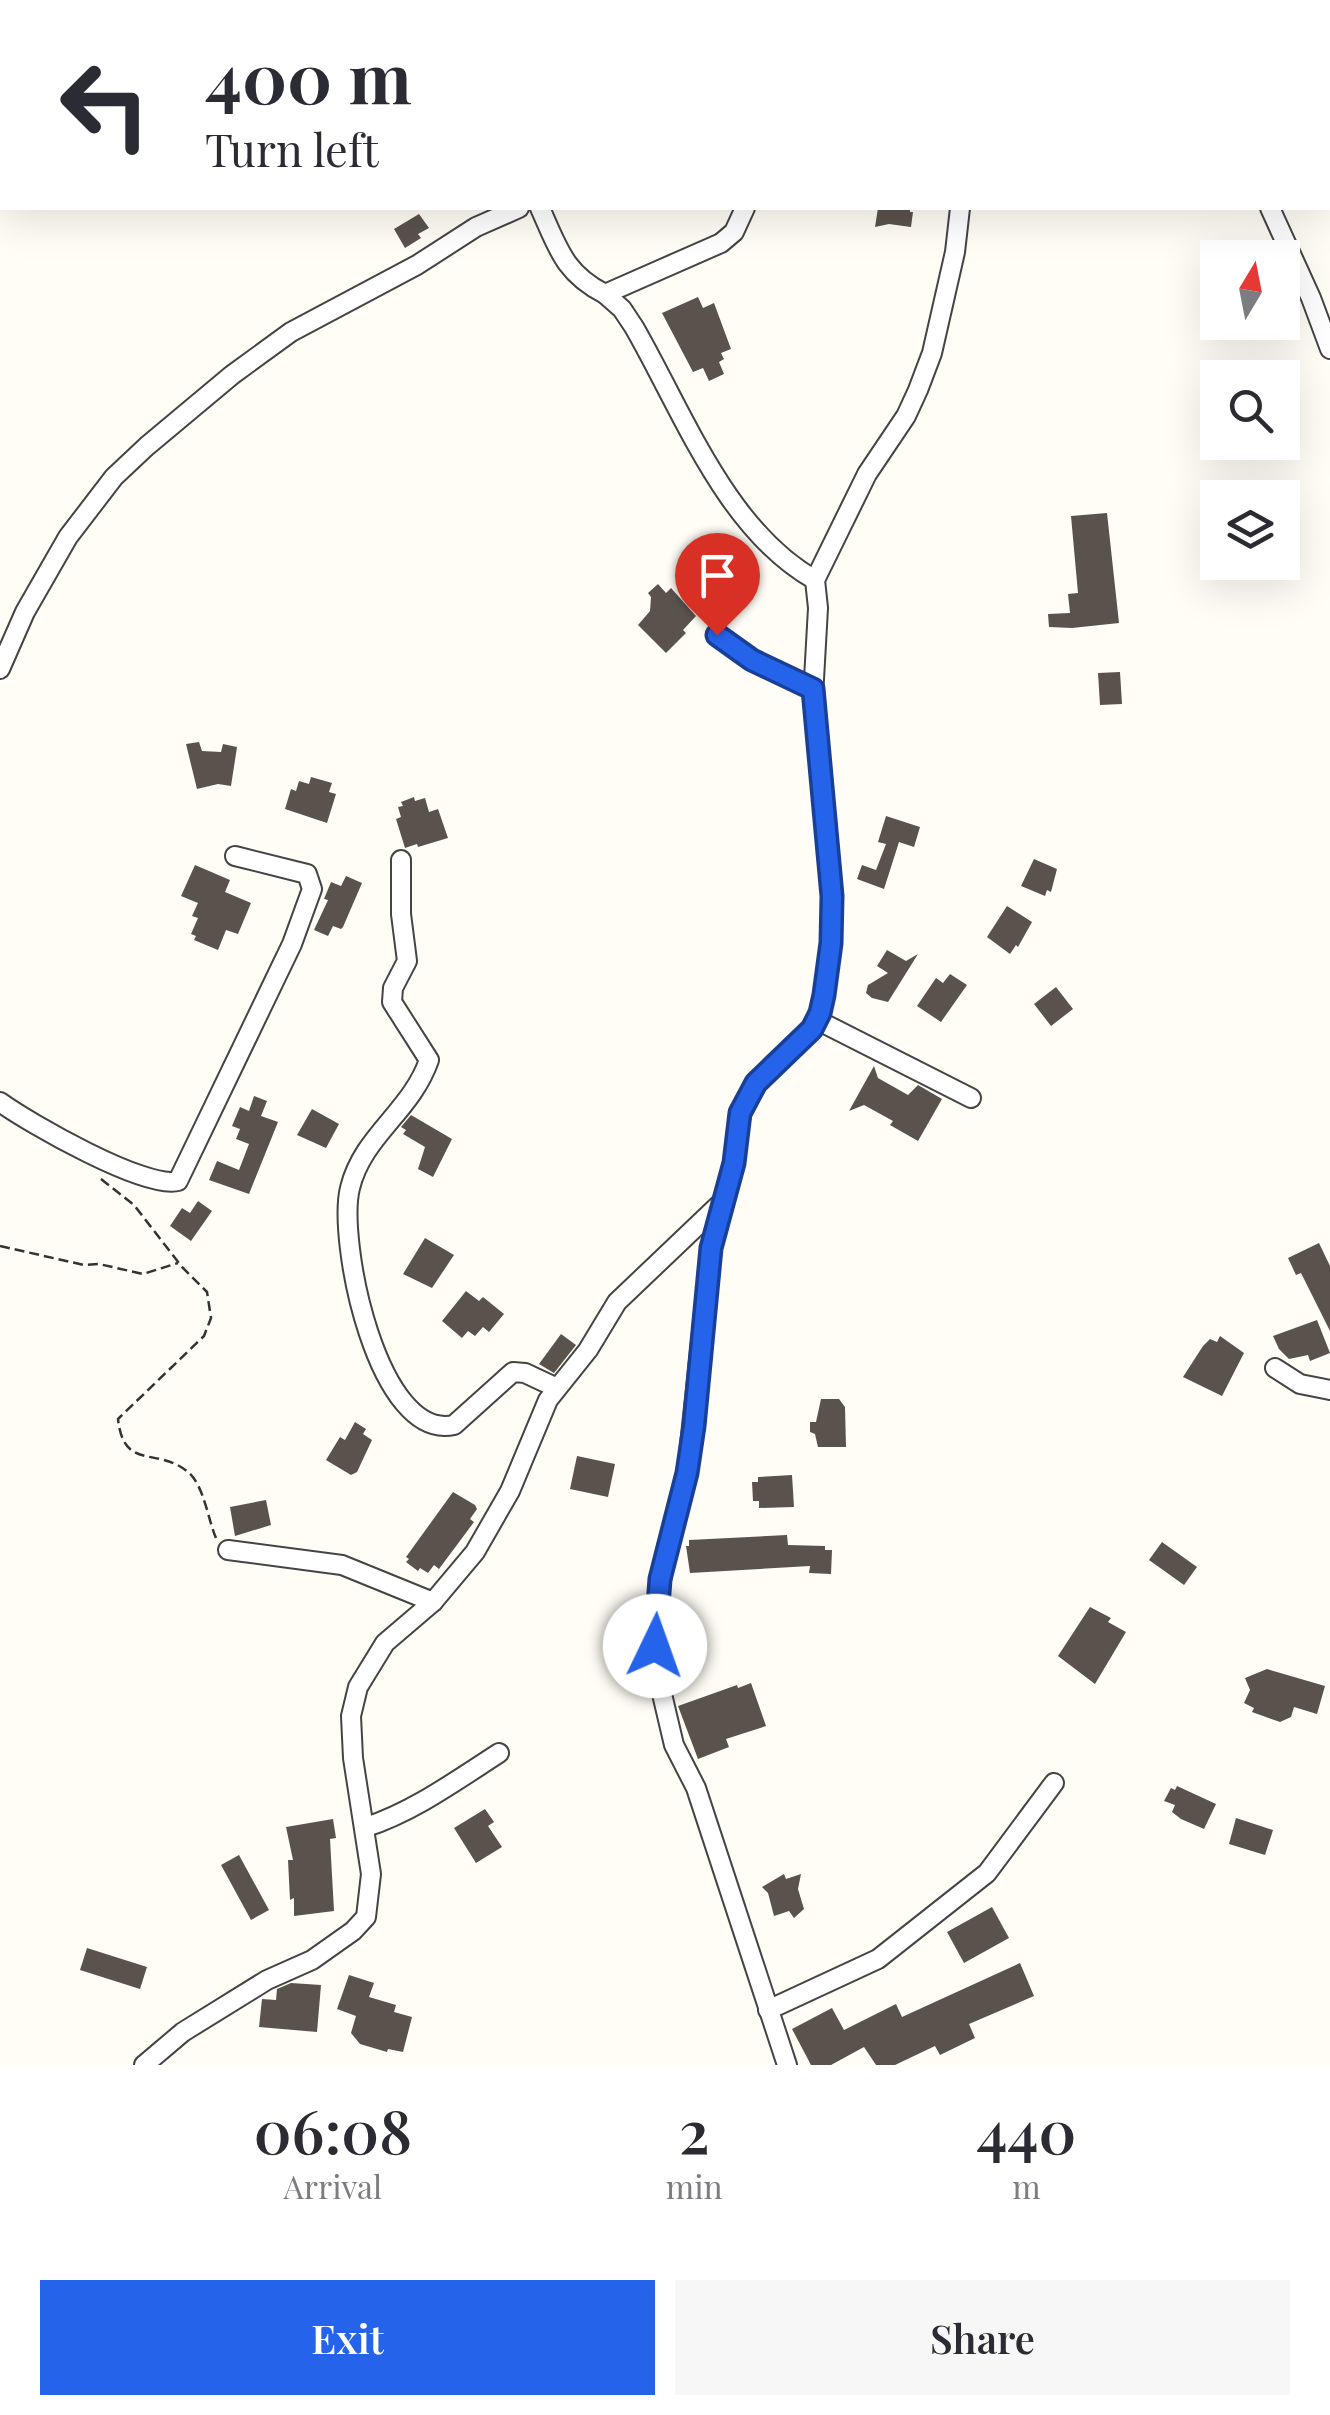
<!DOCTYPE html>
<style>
:root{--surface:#fff;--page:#f7f7f7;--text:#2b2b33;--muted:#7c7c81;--accent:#2563eb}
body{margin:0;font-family:"Playfair Display",serif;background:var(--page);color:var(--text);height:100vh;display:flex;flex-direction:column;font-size:38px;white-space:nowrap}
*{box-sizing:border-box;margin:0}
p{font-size:32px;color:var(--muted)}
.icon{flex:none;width:55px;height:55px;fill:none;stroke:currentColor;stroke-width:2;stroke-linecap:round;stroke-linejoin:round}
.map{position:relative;height:2065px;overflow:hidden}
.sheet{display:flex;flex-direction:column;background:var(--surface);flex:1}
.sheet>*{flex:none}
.top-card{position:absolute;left:0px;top:0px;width:1330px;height:210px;box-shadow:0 10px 40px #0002;background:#fff;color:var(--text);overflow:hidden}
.needle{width:65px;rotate:10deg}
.buttons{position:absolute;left:1200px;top:240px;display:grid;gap:20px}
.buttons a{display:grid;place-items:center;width:100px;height:100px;border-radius:0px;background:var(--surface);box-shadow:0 10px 40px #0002;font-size:50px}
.pin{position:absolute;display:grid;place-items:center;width:85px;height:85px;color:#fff;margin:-102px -42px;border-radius:50% 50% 50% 0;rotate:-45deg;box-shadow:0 0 10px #0007}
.pin .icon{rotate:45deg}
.me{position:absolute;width:110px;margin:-55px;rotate:3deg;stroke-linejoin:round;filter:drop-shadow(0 0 8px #0008)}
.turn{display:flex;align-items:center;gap:35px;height:210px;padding:0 40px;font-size:45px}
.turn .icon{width:130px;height:130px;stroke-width:2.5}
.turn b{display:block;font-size:70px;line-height:85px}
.eta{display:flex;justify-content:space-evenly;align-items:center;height:170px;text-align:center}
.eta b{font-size:60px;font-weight:600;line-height:70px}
.primary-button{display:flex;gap:20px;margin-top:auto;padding:20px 40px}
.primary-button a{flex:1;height:115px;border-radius:0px;background:var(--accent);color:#fff;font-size:40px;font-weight:600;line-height:115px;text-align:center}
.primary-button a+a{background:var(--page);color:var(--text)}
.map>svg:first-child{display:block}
.building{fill:#5a524d}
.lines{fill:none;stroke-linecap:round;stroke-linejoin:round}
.minor-casing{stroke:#444;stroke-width:22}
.path{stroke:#333;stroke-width:2.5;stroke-dasharray:10 5;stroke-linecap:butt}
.minor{stroke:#fff;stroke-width:18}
.route-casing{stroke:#184099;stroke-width:25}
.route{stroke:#2563eb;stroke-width:18}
</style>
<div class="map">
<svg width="1330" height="2065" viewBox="0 0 1330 2065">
<rect width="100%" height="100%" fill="#fffdf5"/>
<!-- building -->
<g class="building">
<polygon points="878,208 910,208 910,212 913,212 911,227 889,224 875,227"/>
<polygon points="419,214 429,228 418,234 421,238 405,248 394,229"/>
<polygon points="698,297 703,308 714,303 731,349 721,353 724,359 719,362 724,374 709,381 703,368 693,372 662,313"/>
<polygon points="1107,513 1119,623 1072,628 1049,627 1048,614 1070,613 1068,594 1078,593 1071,516"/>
<polygon points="658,584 666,593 671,588 696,616 683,630 686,633 666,653 638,625 650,611 651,597 648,593"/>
<polygon points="1120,672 1122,704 1100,705 1098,673"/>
<polygon points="199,742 202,751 221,752 223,744 237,747 231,786 218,784 197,789 186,744"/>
<polygon points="311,777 332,783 329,792 336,794 327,823 285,809 291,789 296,791 299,781 309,784"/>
<polygon points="414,797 415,801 425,798 429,812 438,809 448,838 418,847 417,844 405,848 396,819 401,817 398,807 403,806 401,802"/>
<polygon points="886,816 920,827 914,847 899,842 884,889 857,879 862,865 876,870 886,844 878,842"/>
<polygon points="1034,859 1057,869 1051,892 1047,890 1045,896 1021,886"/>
<polygon points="195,865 230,880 225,892 251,903 238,934 226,930 218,950 194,940 196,936 191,934 198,918 192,916 198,903 181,896"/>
<polygon points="346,876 362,883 343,927 341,929 333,926 328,936 314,930 328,900 324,899 331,882 341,886"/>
<polygon points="1007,906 1032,922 1018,947 1016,945 1010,954 987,937"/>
<polygon points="887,950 906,961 918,954 888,1002 872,998 866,993 868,985 888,973 877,966"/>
<polygon points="950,974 967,985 941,1022 917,1006 936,978 943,983"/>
<polygon points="1056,987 1073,1009 1051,1026 1034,1004"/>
<polygon points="874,1066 878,1078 908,1095 918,1085 942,1099 918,1141 890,1125 893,1121 864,1105 849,1111"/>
<polygon points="254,1096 267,1101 261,1116 278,1122 249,1194 209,1180 217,1161 239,1170 249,1144 236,1139 240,1129 232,1126 240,1107 249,1111"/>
<polygon points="312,1109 339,1124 326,1148 297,1135"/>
<polygon points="411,1115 452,1139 433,1177 418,1169 425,1147 403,1134 406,1130 401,1127"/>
<polygon points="198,1201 212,1211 191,1241 170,1226 182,1208 190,1213"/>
<polygon points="425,1238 454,1255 432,1288 403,1274"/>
<polygon points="1319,1243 1330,1266 1330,1331 1301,1273 1296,1275 1288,1258"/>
<polygon points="466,1291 479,1301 483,1297 504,1314 489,1332 483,1327 475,1336 468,1331 462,1338 442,1321"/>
<polygon points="1317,1320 1330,1353 1310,1361 1308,1355 1289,1359 1279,1349 1273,1336"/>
<polygon points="561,1334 576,1345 554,1373 539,1364"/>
<polygon points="1220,1336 1244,1353 1222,1396 1183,1377 1203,1346 1210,1339 1217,1342"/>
<polygon points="821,1399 839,1399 845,1407 846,1447 818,1447 815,1434 810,1432 810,1422 816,1422"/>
<polygon points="355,1422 366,1429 363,1434 372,1440 357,1472 351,1475 326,1460 340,1437 345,1440"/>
<polygon points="577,1456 615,1464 608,1497 570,1489"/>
<polygon points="792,1475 794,1507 759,1508 759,1501 753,1501 752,1482 758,1482 758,1477"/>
<polygon points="453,1492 475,1505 477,1509 470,1519 474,1522 439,1569 434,1565 428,1573 420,1568 418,1571 406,1562 409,1559 406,1557"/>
<polygon points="266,1500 271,1525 235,1536 230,1507"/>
<polygon points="787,1535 788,1545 825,1546 825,1550 832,1550 831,1574 809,1573 810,1566 690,1573 686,1546 689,1546 689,1540"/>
<polygon points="1162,1542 1197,1567 1184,1585 1149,1560"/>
<polygon points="1090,1607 1111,1618 1108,1622 1126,1632 1095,1684 1058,1656"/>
<polygon points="1267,1669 1325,1686 1317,1714 1294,1707 1291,1717 1280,1722 1252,1712 1254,1708 1244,1703 1250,1690 1245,1678"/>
<polygon points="751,1683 766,1726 726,1739 729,1747 698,1759 678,1706 737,1685 738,1688"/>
<polygon points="1177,1786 1216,1804 1204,1829 1181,1819 1172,1812 1175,1805 1164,1801 1171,1788 1175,1790"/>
<polygon points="485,1809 494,1822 488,1826 502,1847 476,1863 454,1828"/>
<polygon points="1236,1818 1273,1830 1265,1855 1229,1844"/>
<polygon points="333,1819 336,1838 330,1839 334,1911 294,1916 294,1898 290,1900 288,1860 293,1860 286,1827"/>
<polygon points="239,1855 269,1910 251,1920 221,1865"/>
<polygon points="784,1874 786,1879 801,1874 798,1889 804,1909 794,1918 789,1911 774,1916 768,1893 762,1887"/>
<polygon points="992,1907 1009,1938 964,1963 947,1932"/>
<polygon points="87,1948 147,1967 140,1989 80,1970"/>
<polygon points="1020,1963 1034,1996 969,2024 975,2038 940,2055 935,2046 895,2065 876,2065 864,2047 831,2065 811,2065 792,2029 832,2008 844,2030 896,2004 902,2017"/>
<polygon points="349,1975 374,1983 369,1997 396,2005 394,2012 412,2017 403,2052 388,2049 387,2052 360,2044 351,2033 356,2016 337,2009"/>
<polygon points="291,1983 321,1985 317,2032 259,2027 262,1999 276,2000 277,1989"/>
</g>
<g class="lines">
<defs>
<g id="minor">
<polyline points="453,0 454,2"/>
<polyline points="1200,0 1202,2"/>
<polyline points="894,2 899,0"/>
<polyline points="975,2 975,0"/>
<path d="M540 208C558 248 564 273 605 294L721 243 734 232 745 208"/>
<polyline points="1270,208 1311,298 1330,349"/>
<path d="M605 294 622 309 634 327C683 412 726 530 815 580"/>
<polyline points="717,635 752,660 813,689"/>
<polyline points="0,669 25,612 68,537 114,477 147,446 232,375 291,332 417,265 476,227 519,208"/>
<path d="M401 860V914L407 961 393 988 392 1002 429 1060C411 1112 363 1135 350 1188 337 1241 378 1442 454 1425L513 1372 525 1373 557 1388"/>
<polyline points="817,1020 971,1098"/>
<path d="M0 1102C29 1123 146 1190 178 1181L292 944 312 889 307 874 235 856"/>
<polyline points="1275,1368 1300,1384 1330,1390"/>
<polyline points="228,1550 342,1565 433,1602"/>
<path d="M366 1827C413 1812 457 1780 499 1753"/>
<polyline points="768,2010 878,1959 987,1873 1054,1783"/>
<polyline points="144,2065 183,2032 267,1980 312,1960 353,1931 366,1917 371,1874 353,1758 351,1716 358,1687 385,1643 433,1602 475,1552 510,1491 548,1400 588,1350 617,1302 722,1202"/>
<polyline points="787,2065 696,1788 674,1745 658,1677 656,1609 667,1547 687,1473 711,1248 734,1163 741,1113 756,1083 812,1029 820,1013 824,995 831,943 832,896 813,697 818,608 815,580 867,474 906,416 918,390 932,353 955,252 960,208"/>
</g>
</defs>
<!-- minor casing -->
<use href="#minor" class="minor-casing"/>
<!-- path -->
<g class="path">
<path d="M101 1179 134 1205 182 1267 207 1292 211 1318 204 1336 118 1419C124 1472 157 1446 188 1472 204 1485 208 1520 216 1538"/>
<polyline points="0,1246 84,1265 99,1264 143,1274 178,1263"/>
</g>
<!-- minor -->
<use href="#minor" class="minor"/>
</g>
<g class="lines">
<defs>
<polyline id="route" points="655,1646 660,1579 687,1473 694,1426 711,1248 734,1163 740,1113 756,1083 812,1029 820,1013 824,995 831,943 832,896 813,689 752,660 717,635"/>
</defs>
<!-- route casing -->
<use href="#route" class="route-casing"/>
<!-- route -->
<use href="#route" class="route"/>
</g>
</svg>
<div class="buttons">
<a><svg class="needle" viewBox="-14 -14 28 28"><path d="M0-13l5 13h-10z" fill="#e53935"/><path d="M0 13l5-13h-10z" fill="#7c7c81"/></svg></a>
<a><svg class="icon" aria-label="search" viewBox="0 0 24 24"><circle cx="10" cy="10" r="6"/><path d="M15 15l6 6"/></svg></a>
<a><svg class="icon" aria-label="layers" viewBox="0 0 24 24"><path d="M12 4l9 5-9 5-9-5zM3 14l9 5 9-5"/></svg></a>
</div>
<div class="pin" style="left:717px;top:635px;background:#d93025"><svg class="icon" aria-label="arrive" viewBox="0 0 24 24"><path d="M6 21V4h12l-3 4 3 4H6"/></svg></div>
<svg class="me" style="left:655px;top:1646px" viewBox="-20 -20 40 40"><circle r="19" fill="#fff"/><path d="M0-13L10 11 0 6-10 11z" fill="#2563eb"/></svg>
<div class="top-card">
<div class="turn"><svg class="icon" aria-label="left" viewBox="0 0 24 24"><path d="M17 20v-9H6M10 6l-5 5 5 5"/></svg><div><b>400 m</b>Turn left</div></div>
</div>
</div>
<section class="sheet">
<div class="eta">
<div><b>06:08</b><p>Arrival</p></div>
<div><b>2</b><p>min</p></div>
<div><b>440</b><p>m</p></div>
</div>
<div class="primary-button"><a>Exit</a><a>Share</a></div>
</section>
